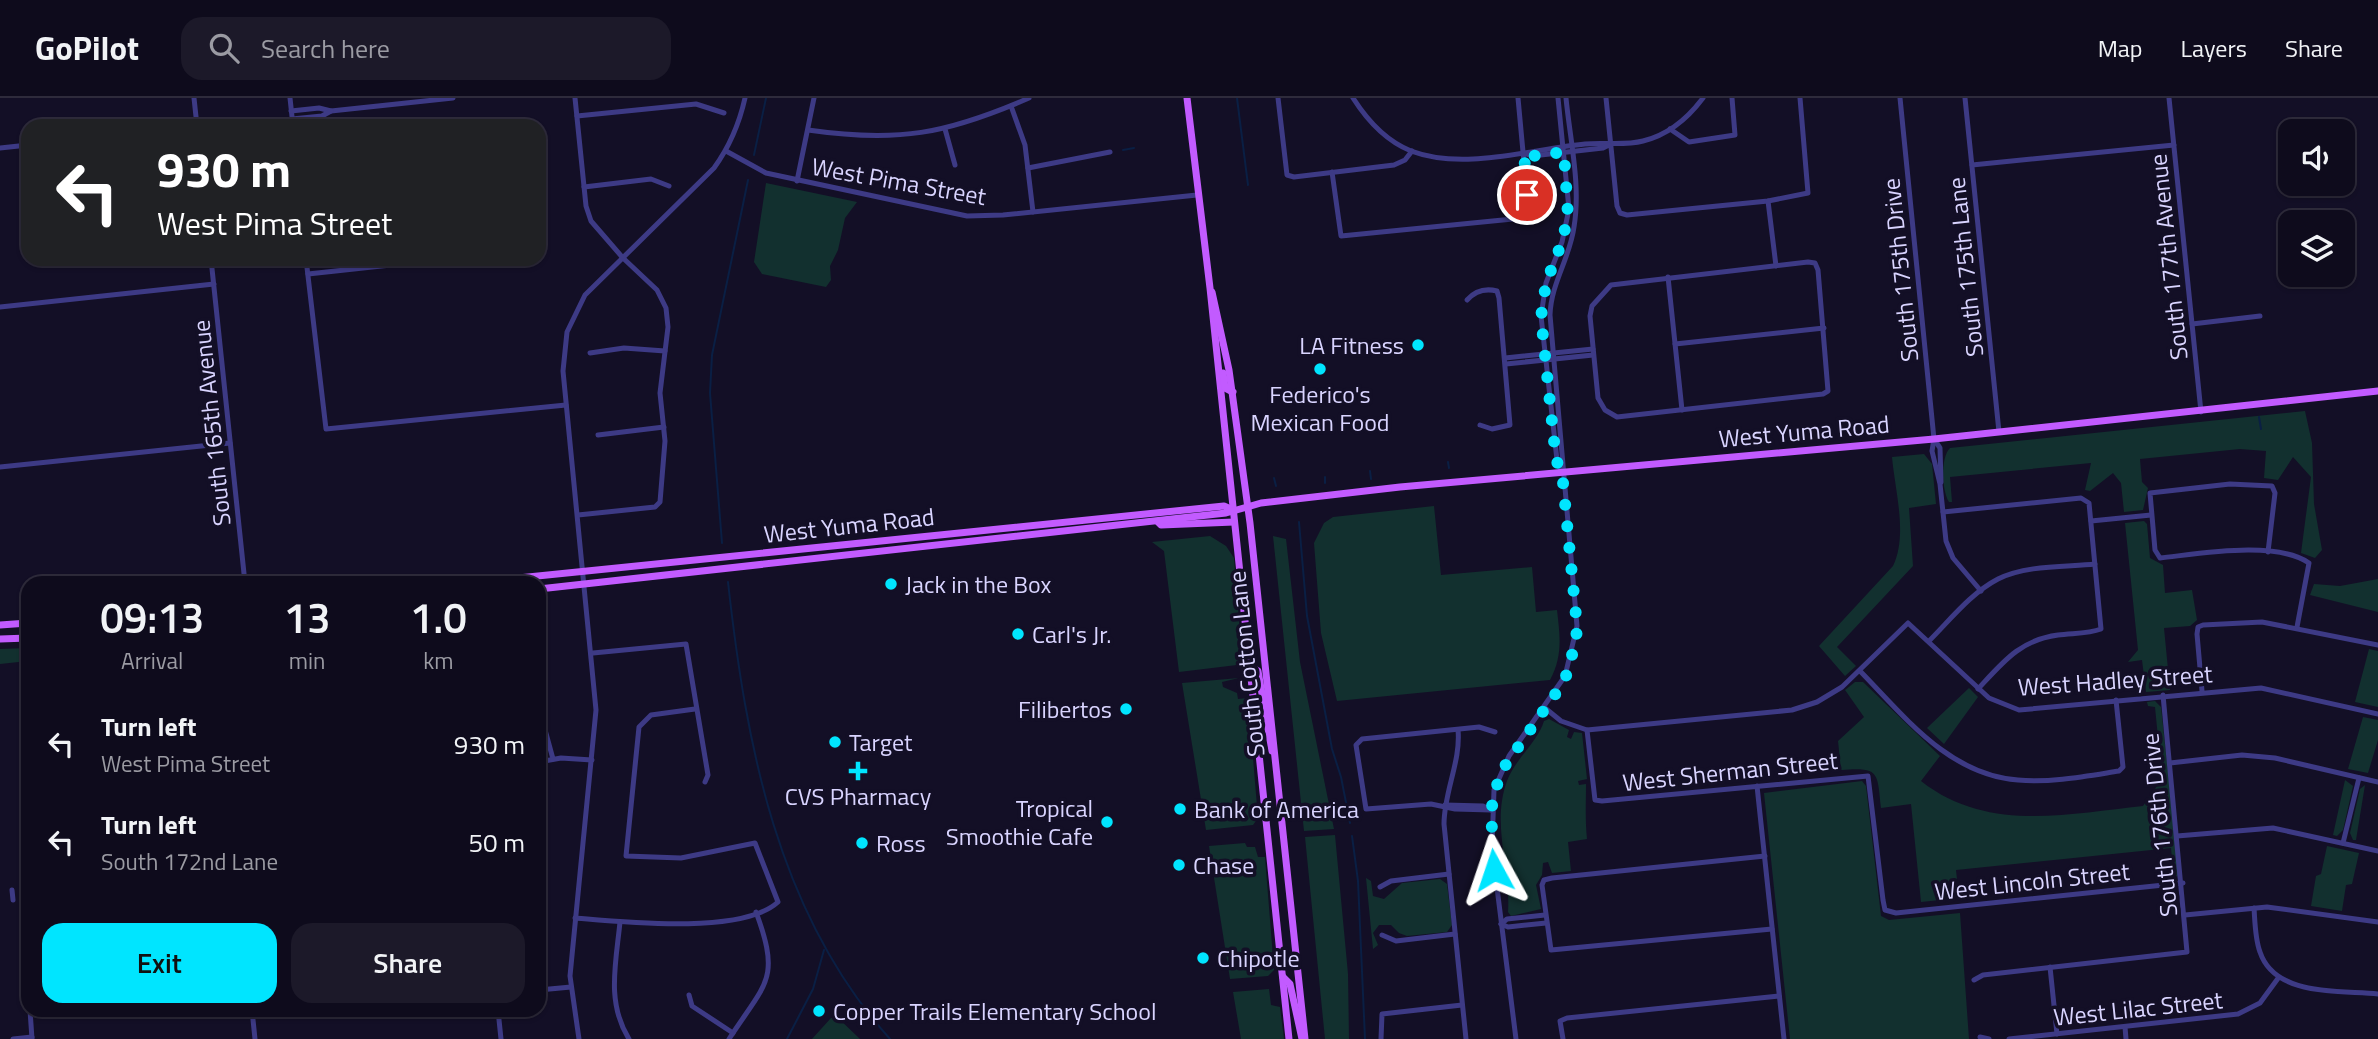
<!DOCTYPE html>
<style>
:root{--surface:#0e0b1c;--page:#1c1929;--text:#f1f3f6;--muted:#9b9ba3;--line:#2e2b3b;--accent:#00e5ff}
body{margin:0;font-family:"Titillium Web",sans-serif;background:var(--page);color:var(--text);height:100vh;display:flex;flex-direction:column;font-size:26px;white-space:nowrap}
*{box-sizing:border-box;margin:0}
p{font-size:23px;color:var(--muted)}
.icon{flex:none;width:38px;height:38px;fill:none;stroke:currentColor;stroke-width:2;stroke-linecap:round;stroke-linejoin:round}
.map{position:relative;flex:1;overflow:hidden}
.panel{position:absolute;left:21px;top:478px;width:525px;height:441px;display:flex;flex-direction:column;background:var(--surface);border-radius:21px;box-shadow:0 2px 5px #0004,0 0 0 2px var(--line)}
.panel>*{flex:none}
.banner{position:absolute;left:21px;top:21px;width:525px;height:147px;border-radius:21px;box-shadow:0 2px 5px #0004,0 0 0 2px var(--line);background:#202124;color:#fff;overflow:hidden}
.fabs{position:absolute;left:2278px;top:21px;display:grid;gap:14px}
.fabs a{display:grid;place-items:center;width:77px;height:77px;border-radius:14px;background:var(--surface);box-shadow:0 2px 5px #0004,0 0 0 2px var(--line);font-size:35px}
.pin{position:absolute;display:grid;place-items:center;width:60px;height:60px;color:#fff;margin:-30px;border:4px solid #fff;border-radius:50%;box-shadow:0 2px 7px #0007}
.me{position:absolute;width:77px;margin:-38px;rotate:355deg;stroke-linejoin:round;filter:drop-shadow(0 0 5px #0008)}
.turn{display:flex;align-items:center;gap:24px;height:147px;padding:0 21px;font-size:32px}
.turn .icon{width:91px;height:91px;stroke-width:2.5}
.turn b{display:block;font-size:49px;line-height:60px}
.eta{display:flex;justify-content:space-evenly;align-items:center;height:119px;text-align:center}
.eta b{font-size:42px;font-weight:600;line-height:49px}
.primary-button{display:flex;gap:14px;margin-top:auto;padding:14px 21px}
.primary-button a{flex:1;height:80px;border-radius:21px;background:var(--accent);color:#111;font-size:28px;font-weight:600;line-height:80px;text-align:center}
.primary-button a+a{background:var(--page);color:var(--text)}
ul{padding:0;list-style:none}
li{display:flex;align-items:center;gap:21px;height:98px;padding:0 21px}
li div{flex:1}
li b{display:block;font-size:26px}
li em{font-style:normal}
header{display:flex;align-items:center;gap:42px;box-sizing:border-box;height:98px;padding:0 35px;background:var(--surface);border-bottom:2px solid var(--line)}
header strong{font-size:33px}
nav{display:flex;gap:38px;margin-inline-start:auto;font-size:24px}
.search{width:490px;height:63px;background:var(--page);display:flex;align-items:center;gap:18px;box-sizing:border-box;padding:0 24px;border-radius:21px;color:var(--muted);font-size:26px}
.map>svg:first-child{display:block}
.green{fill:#12302f}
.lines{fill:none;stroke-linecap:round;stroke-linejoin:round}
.stream{stroke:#0a1f44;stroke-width:2}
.minor{stroke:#3d3a85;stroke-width:5}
.major{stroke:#c25bff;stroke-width:7}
.route{stroke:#00e5ff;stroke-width:12;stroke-dasharray:0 21.6}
.poi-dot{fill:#00e5ff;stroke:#130f26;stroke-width:2.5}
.labels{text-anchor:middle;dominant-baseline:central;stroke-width:7;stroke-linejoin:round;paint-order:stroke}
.street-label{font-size:24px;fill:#d9d4ff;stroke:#130f26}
.poi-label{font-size:24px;fill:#d9d4ff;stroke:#130f26;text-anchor:start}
</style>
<header>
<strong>GoPilot</strong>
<div class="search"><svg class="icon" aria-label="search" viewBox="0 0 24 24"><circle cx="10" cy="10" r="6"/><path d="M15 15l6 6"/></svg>Search here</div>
<nav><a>Map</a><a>Layers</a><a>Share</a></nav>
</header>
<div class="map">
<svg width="2378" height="941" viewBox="0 0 2378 941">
<rect width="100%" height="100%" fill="#130f26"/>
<!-- green -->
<g class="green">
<polygon points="766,85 857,104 845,120 838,152 830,168 831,182 826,189 762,176 754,164"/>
<path d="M2305 313 2312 345 2314 406 2322 452 2315 460 2301 455 2311 379 2293 359 2278 382 2264 380 2266 353 2240 351 2140 361 2142 384 2148 390 2143 412 2124 414 2121 385 2113 375 2090 393 2085 392 2091 365 1950 379 1952 404H1949C1942 393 1940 360 1950 350Z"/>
<path d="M1924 356 1932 366 1936 406 1909 410 1913 468 1837 549 1856 568 1845 578 1819 548 1893 468C1908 437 1895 393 1892 359Z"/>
<path d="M1434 408 1441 477 1532 469 1536 514 1557 512C1560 538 1563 558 1550 582L1337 603 1321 535 1314 445 1324 425 1333 419Z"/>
<polygon points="2144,423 2147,426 2150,460 2163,467 2165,495 2192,492 2197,522 2190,528 2164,530 2170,592 2146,594 2142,562 2128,564 2138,552 2125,425"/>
<polygon points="1210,438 1226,448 1234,460 1242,561 1237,567 1179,574 1164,453 1152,444"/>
<polygon points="1273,438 1286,441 1300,564 1334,731 1304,733"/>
<polygon points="2378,481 2378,514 2310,497 2314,486 2340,488"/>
<polygon points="28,550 28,563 0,566 0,551"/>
<polygon points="2369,551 2378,553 2378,609 2355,604"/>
<polygon points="1239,580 1222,584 1223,589 1237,595 1238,601 1248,600 1258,720 1253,727 1206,732 1182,585"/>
<path d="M1855 584H1863L1940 658 1921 683C1987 735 2067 716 2143 708L2162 681 2155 609 2148 608 2147 604 2155 603 2161 609 2179 776 2174 781 2171 750 1956 772 1959 800 1921 804 1911 706 1881 710C1877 674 1880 669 1841 672L1838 643 1864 619 1845 592Z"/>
<polygon points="1969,590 1978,599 1944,646 1927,630"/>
<polygon points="2363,619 2378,622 2378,642 2368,675 2348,671"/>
<path d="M1549 621 1569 632 1567 639 1571 641 1574 634 1582 635 1587 681 1578 683 1579 687 1586 686C1586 705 1585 721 1587 741L1568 744 1571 773 1552 775 1548 764 1543 765 1542 777 1536 787 1541 811 1511 818 1508 814C1511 770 1491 726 1507 683 1515 661 1537 645 1544 623Z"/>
<polygon points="2345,682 2353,688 2343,732 2337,738 2333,737"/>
<polygon points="1862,683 1866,688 1881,818 1889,822 1960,815 1969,941 1790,941 1764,695"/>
<polygon points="2365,687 2356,742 2353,742 2350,735 2360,691"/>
<polygon points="1335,737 1348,876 1349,941 1325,941 1305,739"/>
<polygon points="1245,745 1247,749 1255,749 1258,759 1265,759 1274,872 1268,878 1230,881 1209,748"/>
<polygon points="2327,748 2359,755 2352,786 2346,787 2342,813 2311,808 2316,778 2321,776"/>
<polygon points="1366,780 1371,783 1373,798 1384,801 1402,785 1440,781 1447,786 1452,827 1447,834 1407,838 1399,835 1391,827 1379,827 1373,835 1378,847 1373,851"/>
<polygon points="1269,891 1271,907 1280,909 1284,941 1241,941 1233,894"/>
<polygon points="837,919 860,941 812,941 831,920"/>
</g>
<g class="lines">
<!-- stream -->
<g class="stream">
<polyline points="1237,0 1248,87"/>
<polyline points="1123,52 1134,50"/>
<polyline points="754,57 766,0"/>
<polyline points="2259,319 2261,331"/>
<polyline points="1448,364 1449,370"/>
<polyline points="1370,373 1371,381"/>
<polyline points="1274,380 1276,388"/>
<polyline points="1325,385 1325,379"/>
<polyline points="1299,424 1307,518 1332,651 1341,679 1350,725"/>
<polyline points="722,445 710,295 712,257 748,82"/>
<path d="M728 484C746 646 777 815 890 941"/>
<polyline points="1352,738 1358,783 1365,941"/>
<polyline points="787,941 813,891 824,852"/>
</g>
<!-- minor -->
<g class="minor">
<polyline points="194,0 197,28"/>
<polyline points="290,0 293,28"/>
<polyline points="575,0 586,108 591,123 623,160 657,192 666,210 668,229 660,295 665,343 660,404 655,409 578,417"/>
<polyline points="1278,0 1287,77 1294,79 1394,67 1405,62 1412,53"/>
<path d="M1353 0C1367 22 1386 43 1411 53 1464 73 1531 51 1585 46 1604 44 1624 48 1643 43 1668 37 1688 20 1703 0"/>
<polyline points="1558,0 1569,111 1562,144 1546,185 1541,218 1557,362 1562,374"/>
<polyline points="1606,0 1617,108 1620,115 1627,117 1768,103 1808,95 1800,0"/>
<polyline points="1900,0 1934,341 1932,353 1940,386 1946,443 1953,460 1981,493"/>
<polyline points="1965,0 1999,334"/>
<polyline points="2169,0 2201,314"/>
<polyline points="1011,8 1025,47 1033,114"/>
<polyline points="291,13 319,10 331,13 453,0"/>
<polyline points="577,18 696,6 724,15"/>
<polyline points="292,21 322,18 331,13"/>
<polyline points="945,31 955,67"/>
<polyline points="1670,31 1689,44 1735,37 1732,0"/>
<path d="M808 32C898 45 946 36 1029 0"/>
<polyline points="0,50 28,47"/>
<polyline points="726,53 766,75 967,118 1003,117 1197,97"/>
<polyline points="1524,55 1532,58 1603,50 1609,47"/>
<polyline points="1972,67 2174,47"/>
<polyline points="1028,70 1110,54"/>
<polyline points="1332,74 1341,138 1523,120 1527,97 1518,0"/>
<polyline points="797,83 814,0"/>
<polyline points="584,89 651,81 669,88"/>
<polyline points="1768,103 1776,168"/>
<polyline points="211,161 245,485"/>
<polyline points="306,161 326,331 566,307"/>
<polygon points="1808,164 1815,165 1818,172 1828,293 1823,296 1617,319 1605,312 1598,300 1590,218 1592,208 1611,187"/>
<polyline points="308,176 446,161"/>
<polyline points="1668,179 1682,312"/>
<path d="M1467 202C1475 193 1485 190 1497 193L1499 200 1510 327 1492 331 1480 327"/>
<polyline points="0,209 214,186"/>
<polyline points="2192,226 2260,218"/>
<polyline points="1675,246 1824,230"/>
<polyline points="590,255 624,250 665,253"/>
<polyline points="1505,260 1593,251"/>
<polyline points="1506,266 1593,257"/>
<polyline points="598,337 664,329"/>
<polyline points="1934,341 1940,350 1941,384"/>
<polyline points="0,369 230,345"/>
<path d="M1943 414 2081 400 2089 405 2101 531C2088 536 2072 535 2058 537 2020 542 2003 564 1978 591"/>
<polyline points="2091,423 2151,417"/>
<path d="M2268 454 2275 395 2272 388 2230 386 2150 395 2155 452 2160 460C2198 456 2276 442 2309 465L2297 529"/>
<path d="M1929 543C1950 522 1971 495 1998 481 2026 467 2065 469 2095 466"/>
<polyline points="593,555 686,546 708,677 705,684"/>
<path d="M1860 573C1905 619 1949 677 2018 682 2051 685 2087 678 2119 673L2123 669 2116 602"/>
<polyline points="2202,593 2197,536 2198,529 2203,527 2262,524 2378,547"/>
<polyline points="539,610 553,661"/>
<polyline points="1545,610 1561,623 1587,632 1792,612 1817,604 1842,589 1908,525 1989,600 2019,612 2261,590 2378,616"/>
<path d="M1458 632C1461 663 1444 694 1444 726L1466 941"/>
<polyline points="1587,632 1595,702 1602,703 1868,678 1883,802 1885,812 1896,815 2183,785"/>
<polyline points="539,664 561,660 592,662"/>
<polyline points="2170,665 2242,657 2275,660 2378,684"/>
<polyline points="1757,688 1784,941"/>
<polyline points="1445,707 1483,708 1491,712"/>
<polyline points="1491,712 1455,711 1431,706 1366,711 1356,647 1362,641 1479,629 1495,634"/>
<polyline points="2177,738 2273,730 2378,753"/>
<polyline points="2343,745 2359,680"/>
<polyline points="1765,758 1552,780 1544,782 1542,787 1551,852 1772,831"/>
<polyline points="1380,789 1391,783 1449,776"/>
<polyline points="12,792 13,802"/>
<path d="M2254 810C2255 824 2255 841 2260 854 2275 899 2340 892 2378 896"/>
<polyline points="2185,817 2267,809 2378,824"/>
<path d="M575 820C622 824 742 837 778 804L755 745 681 760 626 758 639 629 651 617 695 611"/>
<path d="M620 824C616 865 606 904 629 941"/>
<polyline points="1501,826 1508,829 1546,825"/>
<polyline points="1501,826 1507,821 1545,817"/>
<polyline points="1382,837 1396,843 1455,836"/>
<polyline points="2050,869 2057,936"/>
<polyline points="1974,882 1983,877 2187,854 2163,597"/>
<polyline points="539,892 571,889"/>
<polyline points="689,897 692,908 733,935"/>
<polyline points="30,912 32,941"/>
<polyline points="252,912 255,941"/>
<polyline points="339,912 358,912"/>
<polyline points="498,912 501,941"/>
<polyline points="2125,929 2126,941"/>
<polyline points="1980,939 1989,941"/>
<polyline points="13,941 32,939"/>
<path d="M579 941 570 878 596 612 563 273 567 234 585 197 714 70C730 48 739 27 745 0"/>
<path d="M729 941C766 884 781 882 756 814"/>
<polyline points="1381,941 1382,916 1462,907"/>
<path d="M1516 941 1492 750 1494 692 1509 658 1565 578 1577 528 1550 217C1551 185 1570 160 1574 129 1581 87 1570 42 1566 0"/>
<polyline points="1563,941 1560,923 1567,920 1779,898"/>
<polyline points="2009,941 2238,916 2260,905 2279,879"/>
</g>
<!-- major -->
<g class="major">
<polyline points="1187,0 1210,190 1289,941"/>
<polyline points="1212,194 1229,272 1250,425 1305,941"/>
<polyline points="1223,275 1225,290 1233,294"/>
<polyline points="1158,424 1161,427 1234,424"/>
<polyline points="469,485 1224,408 1233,412"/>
<polyline points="539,491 1226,415 1261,405 1400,389 1934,341 2378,293"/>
<polyline points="0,527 28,525"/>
<polyline points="0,541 28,540"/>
<polyline points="1250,569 1258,573 1272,653"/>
<polyline points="1283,879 1290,886 1302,941"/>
</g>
</g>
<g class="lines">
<!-- route -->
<polyline class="route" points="1494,772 1491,712 1500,675 1556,595 1566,578 1576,543 1577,528 1562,374 1556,362 1541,219 1546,185 1562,144 1568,118 1564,54 1532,58 1524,55 1527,97"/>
</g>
<!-- markers -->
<g class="poi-dot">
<circle cx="1418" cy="247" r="7"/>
<circle cx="1320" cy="271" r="7"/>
<circle cx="891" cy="486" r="7"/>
<circle cx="1018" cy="536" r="7"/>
<circle cx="1126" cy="611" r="7"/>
<circle cx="835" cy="644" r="7"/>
<path d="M854.5 662.5h7v7h7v7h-7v7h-7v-7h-7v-7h7z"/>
<circle cx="1180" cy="711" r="7"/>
<circle cx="1107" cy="724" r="7"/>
<circle cx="862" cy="745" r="7"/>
<circle cx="1179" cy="767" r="7"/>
<circle cx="1203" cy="860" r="7"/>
<circle cx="819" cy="913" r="7"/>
</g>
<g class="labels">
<!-- street labels -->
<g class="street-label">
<text transform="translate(899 83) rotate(10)">West Pima Street</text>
<text transform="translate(2168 159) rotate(-96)">South 177th Avenue</text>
<text transform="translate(1965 169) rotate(-96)">South 175th Lane</text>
<text transform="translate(1900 172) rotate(-96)">South 175th Drive</text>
<text transform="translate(211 325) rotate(-96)">South 165th Avenue</text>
<text transform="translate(1804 333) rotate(-5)">West Yuma Road</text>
<text transform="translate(849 427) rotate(-6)">West Yuma Road</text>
<text transform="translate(1246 566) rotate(-96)">South Cotton Lane</text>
<text transform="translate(2115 582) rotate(-4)">West Hadley Street</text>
<text transform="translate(1730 673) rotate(-6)">West Sherman Street</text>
<text transform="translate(2159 727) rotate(-96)">South 176th Drive</text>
<text transform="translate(2032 783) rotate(-6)">West Lincoln Street</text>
<text transform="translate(2138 910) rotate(-6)">West Lilac Street</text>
</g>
<!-- poi labels -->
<g class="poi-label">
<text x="1404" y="247" text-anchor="end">LA Fitness</text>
<text x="1320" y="296" text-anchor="middle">Federico's<tspan x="1320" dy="28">Mexican Food</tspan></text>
<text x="905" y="486">Jack in the Box</text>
<text x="1032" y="536">Carl's Jr.</text>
<text x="1112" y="611" text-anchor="end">Filibertos</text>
<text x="849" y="644">Target</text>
<text x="858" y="698" text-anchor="middle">CVS Pharmacy</text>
<text x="1093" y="710" text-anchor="end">Tropical<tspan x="1093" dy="28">Smoothie Cafe</tspan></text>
<text x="1194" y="711">Bank of America</text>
<text x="876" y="745">Ross</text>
<text x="1193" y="767">Chase</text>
<text x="1217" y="860">Chipotle</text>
<text x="833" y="913">Copper Trails Elementary School</text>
</g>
</g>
</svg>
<div class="fabs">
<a><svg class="icon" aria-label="sound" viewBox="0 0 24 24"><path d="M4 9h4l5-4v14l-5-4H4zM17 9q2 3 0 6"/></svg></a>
<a><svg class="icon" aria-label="layers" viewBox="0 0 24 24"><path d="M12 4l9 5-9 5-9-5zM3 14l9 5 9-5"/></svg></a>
</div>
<div class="pin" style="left:1527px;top:97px;background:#d93025"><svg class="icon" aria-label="arrive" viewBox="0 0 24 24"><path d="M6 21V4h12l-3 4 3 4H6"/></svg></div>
<svg class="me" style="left:1494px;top:772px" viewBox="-20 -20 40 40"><path d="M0-17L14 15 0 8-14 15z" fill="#00e5ff" stroke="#fff" stroke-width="4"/></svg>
<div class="banner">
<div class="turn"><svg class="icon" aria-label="left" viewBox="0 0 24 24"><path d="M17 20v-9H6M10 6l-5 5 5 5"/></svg><div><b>930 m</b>West Pima Street</div></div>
</div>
<section class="panel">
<div class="eta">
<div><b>09:13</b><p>Arrival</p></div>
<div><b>13</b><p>min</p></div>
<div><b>1.0</b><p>km</p></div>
</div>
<ul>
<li><svg class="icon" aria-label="left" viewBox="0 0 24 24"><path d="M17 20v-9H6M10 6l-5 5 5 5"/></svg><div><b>Turn left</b><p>West Pima Street</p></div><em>930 m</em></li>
<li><svg class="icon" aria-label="left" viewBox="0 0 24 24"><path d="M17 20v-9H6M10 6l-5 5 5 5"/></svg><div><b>Turn left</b><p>South 172nd Lane</p></div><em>50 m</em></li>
</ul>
<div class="primary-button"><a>Exit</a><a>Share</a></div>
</section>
</div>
